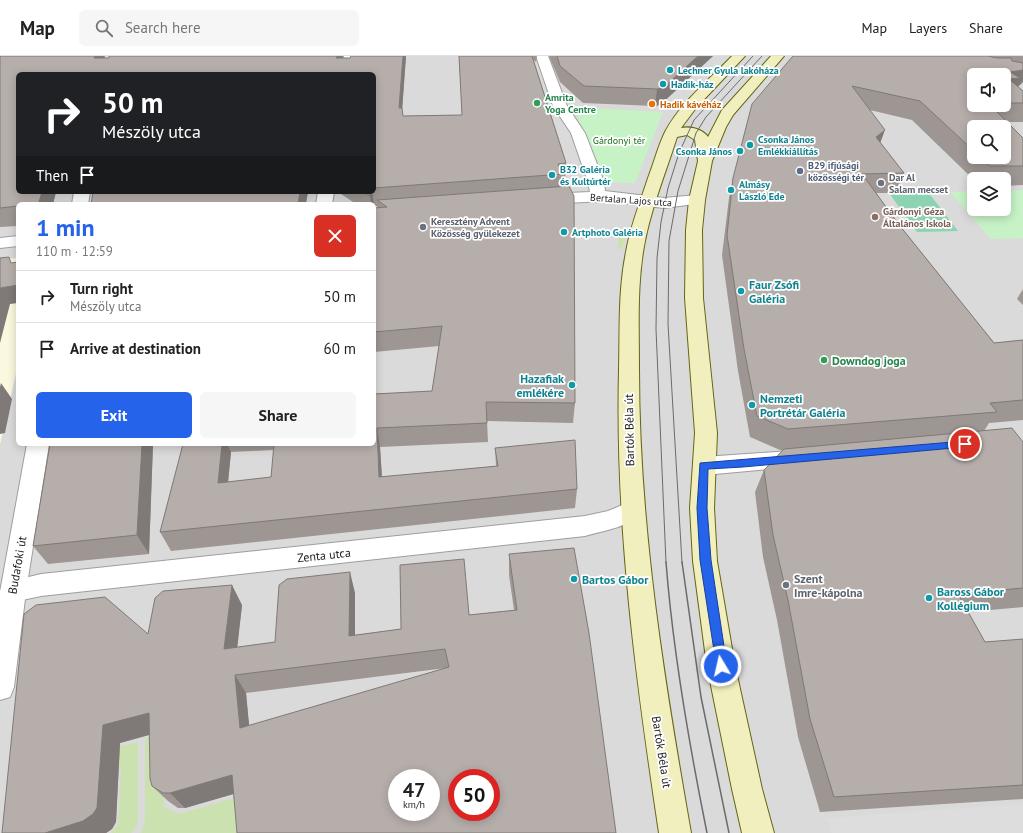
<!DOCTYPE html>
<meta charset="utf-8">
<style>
:root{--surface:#fff;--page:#f6f6f6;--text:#222;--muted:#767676;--line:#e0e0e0;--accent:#2563eb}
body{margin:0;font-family:"PT Sans",sans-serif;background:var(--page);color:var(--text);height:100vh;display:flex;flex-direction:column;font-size:15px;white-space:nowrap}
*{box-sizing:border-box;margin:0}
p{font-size:13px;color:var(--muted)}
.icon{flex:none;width:22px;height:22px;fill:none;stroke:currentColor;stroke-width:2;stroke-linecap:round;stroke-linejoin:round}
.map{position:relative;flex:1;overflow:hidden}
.details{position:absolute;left:16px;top:146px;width:360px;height:244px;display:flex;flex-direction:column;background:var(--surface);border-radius:6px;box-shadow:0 2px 10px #0003}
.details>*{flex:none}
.banner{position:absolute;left:16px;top:16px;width:360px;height:122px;border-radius:6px;box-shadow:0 2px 10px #0003;background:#202124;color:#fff;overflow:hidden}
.controls{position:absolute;left:967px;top:12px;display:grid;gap:8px}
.controls a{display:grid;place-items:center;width:44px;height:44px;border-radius:6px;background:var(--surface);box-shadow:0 2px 10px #0003;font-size:20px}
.speed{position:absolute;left:388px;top:713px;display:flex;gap:8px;font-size:20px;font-weight:700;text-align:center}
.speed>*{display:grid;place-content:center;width:52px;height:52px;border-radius:50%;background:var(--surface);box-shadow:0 2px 10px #0003;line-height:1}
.speed small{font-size:10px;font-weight:400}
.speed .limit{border:6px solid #d22;background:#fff;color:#111}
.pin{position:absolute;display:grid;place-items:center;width:34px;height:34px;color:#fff;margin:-17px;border:2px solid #fff;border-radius:50%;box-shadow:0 1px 4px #0007}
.me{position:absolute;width:44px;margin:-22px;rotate:351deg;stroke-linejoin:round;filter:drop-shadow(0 0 3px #0008)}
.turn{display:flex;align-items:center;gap:14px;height:84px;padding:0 20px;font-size:18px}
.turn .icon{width:52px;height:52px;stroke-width:2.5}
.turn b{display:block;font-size:28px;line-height:34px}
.then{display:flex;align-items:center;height:38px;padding:0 20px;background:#0003;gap:8px;font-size:15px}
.round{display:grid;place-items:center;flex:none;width:42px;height:42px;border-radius:6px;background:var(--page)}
.overview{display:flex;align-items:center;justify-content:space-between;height:68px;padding:0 20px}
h1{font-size:24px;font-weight:800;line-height:30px;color:var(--accent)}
.action{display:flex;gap:8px;margin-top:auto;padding:8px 20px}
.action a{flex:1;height:46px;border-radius:6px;background:var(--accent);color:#fff;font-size:16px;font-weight:800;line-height:46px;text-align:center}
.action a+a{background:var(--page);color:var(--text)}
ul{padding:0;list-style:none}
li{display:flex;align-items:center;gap:12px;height:52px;padding:0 20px;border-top:1px solid var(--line)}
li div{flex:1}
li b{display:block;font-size:15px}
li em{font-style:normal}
header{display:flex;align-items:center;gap:24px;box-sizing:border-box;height:56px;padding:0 20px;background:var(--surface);border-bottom:1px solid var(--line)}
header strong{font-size:19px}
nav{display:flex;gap:22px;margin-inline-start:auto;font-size:14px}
.search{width:280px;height:36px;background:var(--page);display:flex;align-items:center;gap:10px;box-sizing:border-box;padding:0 14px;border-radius:6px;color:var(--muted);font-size:15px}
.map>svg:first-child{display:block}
.residential{fill:#dbdada;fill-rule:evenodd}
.education{fill:#fbf8df}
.grass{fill:#cce1b0}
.park{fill:#c6f2c6}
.pitch{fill:#8bd3b1}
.parking{fill:#ddd}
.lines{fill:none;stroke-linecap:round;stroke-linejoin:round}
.minor-casing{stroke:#9e9e9e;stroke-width:2}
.tertiary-casing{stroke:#9e9e9e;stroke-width:2}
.secondary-casing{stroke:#646612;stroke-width:2}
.minor{fill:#fff;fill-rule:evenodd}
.tertiary{fill:#fff;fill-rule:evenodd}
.secondary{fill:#f1efbe;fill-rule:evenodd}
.tram-far1{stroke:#6b6b6b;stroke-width:1}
.tram{stroke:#6b6b6b;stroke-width:1.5}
.wall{fill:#9d9692;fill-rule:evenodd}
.shaded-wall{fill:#7f7a77}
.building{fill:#b6aeaa;stroke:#7f7a77;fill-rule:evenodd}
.route{fill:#2563eb;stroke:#184099}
.culture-dot{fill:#0f9aa8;stroke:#fff;stroke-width:1.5}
.leisure-dot{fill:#2e9e5b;stroke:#fff;stroke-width:1.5}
.food-dot{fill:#e8710a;stroke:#fff;stroke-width:1.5}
.service-dot{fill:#5c6f8a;stroke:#fff;stroke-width:1.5}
.worship-dot{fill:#6b7280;stroke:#fff;stroke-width:1.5}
.education-dot{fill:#8d6e63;stroke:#fff;stroke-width:1.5}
.labels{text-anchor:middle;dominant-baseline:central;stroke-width:3.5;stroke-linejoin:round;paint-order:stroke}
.far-culture-label{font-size:10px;font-weight:bold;fill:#0d838f;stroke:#fff;text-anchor:start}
.far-leisure-label{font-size:10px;font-weight:bold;fill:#27864d;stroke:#fff;text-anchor:start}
.far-food-label{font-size:10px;font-weight:bold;fill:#c56008;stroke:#fff;text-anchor:start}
.far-park-label{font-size:10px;fill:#196d18;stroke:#fff}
.far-service-label{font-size:10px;font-weight:bold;fill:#4e5e75;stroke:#fff;text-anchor:start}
.far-worship-label{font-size:10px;font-weight:bold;fill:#5b616d;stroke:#fff;text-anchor:start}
.far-street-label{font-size:10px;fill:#1d1d1d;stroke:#fff}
.far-education-label{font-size:10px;font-weight:bold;fill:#785e54;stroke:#fff;text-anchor:start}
.culture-label{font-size:12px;font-weight:bold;fill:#0d838f;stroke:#fff;text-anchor:start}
.leisure-label{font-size:12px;font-weight:bold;fill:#27864d;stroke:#fff;text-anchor:start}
.street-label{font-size:12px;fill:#1d1d1d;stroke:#fff}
.worship-label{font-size:12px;font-weight:bold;fill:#5b616d;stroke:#fff;text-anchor:start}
</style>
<header>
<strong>Map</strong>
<div class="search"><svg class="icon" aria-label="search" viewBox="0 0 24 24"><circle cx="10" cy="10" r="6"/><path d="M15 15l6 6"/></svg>Search here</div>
<nav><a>Map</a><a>Layers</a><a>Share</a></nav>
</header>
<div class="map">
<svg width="1023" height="777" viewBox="0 0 1023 777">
<rect width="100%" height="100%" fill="#ede9e4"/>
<!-- residential -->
<path class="residential" d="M0 0H1023V777H0V388L18 308V388H374V148H18V202L0 204ZM18 18H374V136H18ZM974 19H1004V49H974ZM974 71H1004V101H974ZM974 123H1004V153H974ZM397 722H431V756H397ZM457 722H491V756H457Z"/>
<!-- education -->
<polygon class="education" points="18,202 18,308 0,388 0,204"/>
<!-- grass -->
<g class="grass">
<polygon points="628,172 622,193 618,193 618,173"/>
<polygon points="160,678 164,751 179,758 240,740 240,777 141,777 145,764 145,682"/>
<polygon points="138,686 138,761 136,772 131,777 111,777 118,768 121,712 115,713 115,691"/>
</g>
<!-- park -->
<g class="park">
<polygon points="574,51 663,56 635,127 602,126"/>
<polygon points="1023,134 1023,182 991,183 950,136 974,135 974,153 1004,153 1004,135"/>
</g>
<!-- pitch -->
<polygon class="pitch" points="928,136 958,175 917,176 889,137"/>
<!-- parking -->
<polygon class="parking" points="1023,748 1023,777 832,777 827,762"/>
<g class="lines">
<defs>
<g id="minor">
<polygon points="344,0 356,0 352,18 340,18"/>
<polygon points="536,0 548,0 567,50 585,77 604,126 605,135 664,142 697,139 703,141 705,144 703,147 664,152 606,145 545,148 539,146 537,143 539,140 545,138 590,136 588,126 571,77 553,50"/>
<polygon points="318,136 334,136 332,148 316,148"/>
<polygon points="18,180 18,190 0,192 0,182"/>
<polygon points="803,394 811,396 814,402 811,408 803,410 704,419 696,416 693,410 696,404 704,401"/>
<path d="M632 445 640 447 644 454C635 470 602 475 585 480L41 540 13 546 4 543 0 535 4 527 41 518 585 460 608 455Z"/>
</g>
<g id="tertiary">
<polygon points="74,136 90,136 88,148 72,148"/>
<polygon points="27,388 49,388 26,535 14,631 10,641 0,644 0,536"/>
</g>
<path id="secondary" d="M732 0H745L696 52 681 72C690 70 703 73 708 81L722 54 771 0H784L733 59 726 71 712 105 705 144 702 174 703 242 717 377 714 452 717 505 735 610 762 733 774 777H742L732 733 707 610 693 505 690 452 695 377 685 242 686 174 689 144 698 105 695 84 687 79 677 81C665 119 649 157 643 196 637 235 639 274 639 313 639 470 664 623 691 777H659C636 624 615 470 619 314 620 275 618 235 626 196 630 171 640 147 648 122 654 107 658 90 665 76 681 46 709 24 732 0Z"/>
</defs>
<!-- minor casing -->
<use href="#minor" class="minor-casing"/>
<!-- tertiary casing -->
<use href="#tertiary" class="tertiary-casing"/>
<!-- secondary casing -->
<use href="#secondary" class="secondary-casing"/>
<!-- minor -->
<use href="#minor" class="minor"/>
<!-- tertiary -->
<use href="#tertiary" class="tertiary"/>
<!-- secondary -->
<use href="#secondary" class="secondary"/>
<!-- tram-far1 -->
<g class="tram-far1">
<polyline points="666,507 656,273 657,202 661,166 668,132 679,97 694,64 753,0"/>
<polyline points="682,507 668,268 669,185 678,135 696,77 706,61 762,0"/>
</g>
<!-- tram -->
<g class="tram">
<path d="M666 506C673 597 689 688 707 777"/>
<polyline points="682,506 701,641 729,777"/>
</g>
</g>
<!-- wall -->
<g class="wall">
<path d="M0 0 104 2H350L351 0H406L402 54 403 60 462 59 459 0H537L536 6 533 3 566 107 565 126H562V131L575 347 573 367 487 365 488 386 380 391 382 421 496 410 495 392 577 433 575 452 171 495 160 476 183 388H374V338L432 335 439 290 374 296V152H378L377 150H374V148H356L338 136H374V18H18L56 136 53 148H18V170L0 171ZM274 394 271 421 228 426 231 396Z"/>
<polygon points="549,0 713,0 660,49 655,50 583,47 560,26"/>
<path d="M793 0H1023V25L1022 27 1018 31 1023 35V66H1007L1023 82V129L1004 130V123H974V124L912 64 870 54 880 87 904 117 895 137H876L900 170 994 287 1023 284V364L989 367 984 375 1023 386V551L968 556 985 586 1023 583V743L820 756 798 681 777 564 763 501 755 436 764 414 783 394H780L750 381 738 315 722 199 729 142 733 122ZM1004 19V49H974ZM974 71 1004 101H974Z"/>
<polygon points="1023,233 1023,249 1017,243"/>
<polygon points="50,388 153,388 149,498 48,508 33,490"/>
<path d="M509 498 589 577 233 738 185 752H178L168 745 152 730 149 679 120 687 116 766 112 773 106 777H2L148 578 242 549 237 591 275 586 355 537V579L401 573 469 559 514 554 509 519ZM446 612 249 670 246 637Z"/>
</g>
<!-- shaded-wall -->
<g class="shaded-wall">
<polygon points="95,0 105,0 101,18 94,2"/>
<polygon points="337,0 343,0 339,18 336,2"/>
<polygon points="403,0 406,0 401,69 399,52"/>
<polygon points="698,0 713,0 660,49 655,50 657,33"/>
<polygon points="1023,14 1023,25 1022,27 1004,41 1010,16"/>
<polygon points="885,74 878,93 876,81"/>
<polygon points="42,136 56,136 53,148 34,148"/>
<polygon points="300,136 308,136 306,148 298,148"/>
<polygon points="370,136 372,136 374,148 371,148 370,140"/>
<polygon points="18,229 18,247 10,248 0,287 0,232"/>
<polygon points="1,327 12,343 5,377 0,378 0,331"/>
<polygon points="377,372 380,391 383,440 379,421"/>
<polygon points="142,388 153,388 149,498 137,479"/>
<polygon points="222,388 227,388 231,396 226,446 218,427"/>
<polygon points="350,516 355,537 355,599 349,580"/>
<polygon points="232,529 242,549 235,612 224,593"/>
<polygon points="235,619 246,637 251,689 240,672"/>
<polygon points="149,657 163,675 120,687 116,766 112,773 106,777 45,777 103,669"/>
<polygon points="232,719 244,735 185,752 170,737"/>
</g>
<!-- building -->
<g class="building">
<polygon points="0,0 95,0 94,2 109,2 109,0 337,0 336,2 350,2 351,0 403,0 399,52 402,52 403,60 462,59 459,0 532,0 566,107 558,108 563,118 374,132 374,18 18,18 18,136 42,136 39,146 34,148 18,148 18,150 0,152"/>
<polygon points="557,0 698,0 663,32 657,33 584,30 560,10"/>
<polygon points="793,0 988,0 997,2 1011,2 1012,5 1023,7 1023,14 1010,16 1020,22 1009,23 1023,35 1023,47 1004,47 1004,19 974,19 974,49 990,49 1023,82 1023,110 990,110 980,101 1004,101 1004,71 974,71 974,95 920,45 852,30 885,74 876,81 904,117 862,118 900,170 994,287 1023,284 1023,344 990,347 997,356 788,373 757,360 744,293 727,179 733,122 752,48"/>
<polygon points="569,130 574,140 575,347 486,346 487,367 377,372 379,421 498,410 495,392 575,384 577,433 160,476 183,388 222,388 218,427 271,421 274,388 374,388 374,338 432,335 442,270 374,276 374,152 387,151 377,144"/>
<polygon points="93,136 300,136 298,148 91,148"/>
<polygon points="364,136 370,136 370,140"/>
<polygon points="9,201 11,207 18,206 18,229 0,232 0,233 0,202"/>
<polygon points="1012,372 1023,386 1023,532 958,538 985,586 1023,583 1023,729 834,741 810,663 788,544 773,479 764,414 784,393"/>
<polygon points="50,388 142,388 137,479 33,490"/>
<path d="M574 492 589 577 616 777H237L232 719 170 737H163L152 730 150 723 149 657 103 669 97 752 93 758 83 765 45 777H2L24 558 36 549 105 541 148 578 155 542 163 535 232 529 224 593 275 586 279 529 287 523 350 516 349 580 401 573 400 509 464 503 469 559 517 554 509 498ZM445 593 449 611 240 672 235 619ZM397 722H431V756H397ZM457 722H491V756H457Z"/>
</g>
<!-- route -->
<polygon class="route" points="965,385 970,388 965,391 743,411 708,413 707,452 711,504 727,610 725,614 721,616 717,614 700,504 697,452 700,407"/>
<!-- markers -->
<g class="culture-dot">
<circle cx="670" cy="14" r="4"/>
<circle cx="663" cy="28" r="4"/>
<circle cx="750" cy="89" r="4"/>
<circle cx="740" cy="95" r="4"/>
<circle cx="552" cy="119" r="4"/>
<circle cx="731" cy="134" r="4"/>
<circle cx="564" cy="176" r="4"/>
<circle cx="741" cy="235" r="4"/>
<circle cx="572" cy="329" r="4"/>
<circle cx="752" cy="349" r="4"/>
<circle cx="574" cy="523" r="4"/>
<circle cx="929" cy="542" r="4"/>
</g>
<g class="leisure-dot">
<circle cx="537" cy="47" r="4"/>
<circle cx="824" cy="304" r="4"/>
</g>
<circle class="food-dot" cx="652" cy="48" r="4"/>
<circle class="service-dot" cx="800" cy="115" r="4"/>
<g class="worship-dot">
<circle cx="881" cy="127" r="4"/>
<circle cx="423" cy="171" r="4"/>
<circle cx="786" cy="529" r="4"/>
</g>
<circle class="education-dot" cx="875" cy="161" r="4"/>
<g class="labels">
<!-- far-culture labels -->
<g class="far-culture-label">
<text x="678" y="14">Lechner Gyula lakóháza</text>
<text x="671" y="28">Hadik-ház</text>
<text x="758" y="83">Csonka János<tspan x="758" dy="12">Emlékkiállítás</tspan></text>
<text x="732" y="95" text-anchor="end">Csonka János</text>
<text x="560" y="113">B32 Galéria<tspan x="560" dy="12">és Kultúrtér</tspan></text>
<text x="739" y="128">Almásy<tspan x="739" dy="12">László Ede</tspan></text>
<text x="572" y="176">Artphoto Galéria</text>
</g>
<!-- far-leisure labels -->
<g class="far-leisure-label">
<text x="545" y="41">Amrita<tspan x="545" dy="12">Yoga Centre</tspan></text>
</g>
<!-- far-food labels -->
<g class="far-food-label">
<text x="660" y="48">Hadik kávéház</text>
</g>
<!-- far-park labels -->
<g class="far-park-label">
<text x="619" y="84">Gárdonyi tér</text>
</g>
<!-- far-service labels -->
<g class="far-service-label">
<text x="808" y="109">B29 ifjúsági<tspan x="808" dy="12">közösségi tér</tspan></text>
</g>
<!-- far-worship labels -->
<g class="far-worship-label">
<text x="889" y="121">Dar Al<tspan x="889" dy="12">Salam mecset</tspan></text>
<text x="431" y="165">Keresztény Advent<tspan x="431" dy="12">Közösség gyülekezet</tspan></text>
</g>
<!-- far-street labels -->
<g class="far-street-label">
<text transform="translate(631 144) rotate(4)">Bertalan Lajos utca</text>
</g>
<!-- far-education labels -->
<g class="far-education-label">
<text x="883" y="155">Gárdonyi Géza<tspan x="883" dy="12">Általános Iskola</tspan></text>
</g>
<!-- culture labels -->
<g class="culture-label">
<text x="749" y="228">Faur Zsófi<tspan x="749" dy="14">Galéria</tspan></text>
<text x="564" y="322" text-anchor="end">Hazafiak<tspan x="564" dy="14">emlékére</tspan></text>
<text x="760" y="342">Nemzeti<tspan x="760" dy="14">Portrétár Galéria</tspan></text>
<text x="582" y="523">Bartos Gábor</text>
<text x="937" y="535">Baross Gábor<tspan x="937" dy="14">Kollégium</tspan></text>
</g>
<!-- leisure labels -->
<g class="leisure-label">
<text x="832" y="304">Downdog joga</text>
</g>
<!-- street labels -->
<g class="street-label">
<text transform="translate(629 374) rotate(-91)">Bartók Béla út</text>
<text transform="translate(324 499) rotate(-6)">Zenta utca</text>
<text transform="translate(17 509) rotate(-80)">Budafoki út</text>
<text transform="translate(662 696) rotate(81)">Bartók Béla út</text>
</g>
<!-- worship labels -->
<g class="worship-label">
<text x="794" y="522">Szent<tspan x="794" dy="14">Imre-kápolna</tspan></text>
</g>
</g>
</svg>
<div class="controls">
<a><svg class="icon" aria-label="sound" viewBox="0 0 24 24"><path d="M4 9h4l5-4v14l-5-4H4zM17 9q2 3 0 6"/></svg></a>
<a><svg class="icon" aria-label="search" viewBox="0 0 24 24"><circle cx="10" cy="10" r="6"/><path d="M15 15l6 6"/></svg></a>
<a><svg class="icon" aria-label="layers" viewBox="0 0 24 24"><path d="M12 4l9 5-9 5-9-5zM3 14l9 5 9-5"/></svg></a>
</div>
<div class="speed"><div>47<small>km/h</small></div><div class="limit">50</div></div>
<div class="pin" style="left:965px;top:388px;background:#d93025"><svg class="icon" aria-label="arrive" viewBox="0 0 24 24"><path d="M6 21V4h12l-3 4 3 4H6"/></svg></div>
<svg class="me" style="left:721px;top:610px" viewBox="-20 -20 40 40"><circle r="17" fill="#2563eb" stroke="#fff" stroke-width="3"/><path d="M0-11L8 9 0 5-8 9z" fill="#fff"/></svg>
<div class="banner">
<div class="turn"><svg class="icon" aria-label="right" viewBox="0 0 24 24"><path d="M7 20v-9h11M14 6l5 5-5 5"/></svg><div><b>50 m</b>Mészöly utca</div></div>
<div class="then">Then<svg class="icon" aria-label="arrive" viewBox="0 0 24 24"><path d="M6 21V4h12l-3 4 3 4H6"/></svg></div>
</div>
<section class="details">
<div class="overview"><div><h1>1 min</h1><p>110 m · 12:59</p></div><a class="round" style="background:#d93025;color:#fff"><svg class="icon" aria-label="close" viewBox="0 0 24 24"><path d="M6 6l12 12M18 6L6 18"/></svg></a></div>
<ul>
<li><svg class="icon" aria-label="right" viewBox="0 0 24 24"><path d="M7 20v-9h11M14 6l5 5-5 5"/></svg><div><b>Turn right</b><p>Mészöly utca</p></div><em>50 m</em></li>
<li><svg class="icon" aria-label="arrive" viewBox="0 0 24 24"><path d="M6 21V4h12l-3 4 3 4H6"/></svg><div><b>Arrive at destination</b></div><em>60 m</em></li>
</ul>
<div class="action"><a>Exit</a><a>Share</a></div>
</section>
</div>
